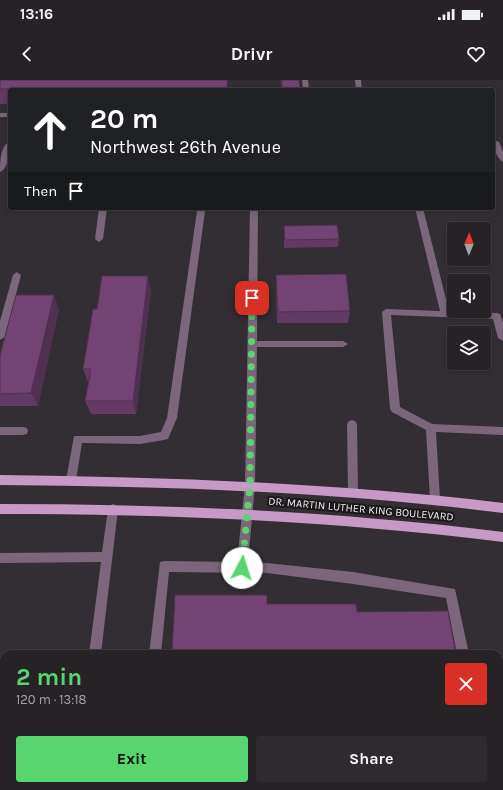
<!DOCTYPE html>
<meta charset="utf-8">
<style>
:root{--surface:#262226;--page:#2e2a2e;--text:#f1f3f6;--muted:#a4a4a7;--line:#423f43;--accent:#59d56f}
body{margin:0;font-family:Karla,sans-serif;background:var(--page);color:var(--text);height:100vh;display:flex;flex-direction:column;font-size:15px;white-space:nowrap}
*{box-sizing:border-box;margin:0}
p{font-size:13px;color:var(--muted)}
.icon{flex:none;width:22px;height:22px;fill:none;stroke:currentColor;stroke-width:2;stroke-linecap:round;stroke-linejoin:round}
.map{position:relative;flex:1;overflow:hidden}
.details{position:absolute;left:0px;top:570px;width:503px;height:140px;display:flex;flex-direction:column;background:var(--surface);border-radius:12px 12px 0 0;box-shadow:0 2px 6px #0003,0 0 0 1px var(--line)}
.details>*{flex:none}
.banner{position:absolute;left:8px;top:8px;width:487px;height:122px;border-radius:4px;box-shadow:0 2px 6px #0003,0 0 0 1px var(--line);background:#202124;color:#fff;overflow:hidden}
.needle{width:26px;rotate:1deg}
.controls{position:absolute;left:447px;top:142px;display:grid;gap:8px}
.controls a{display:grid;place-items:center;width:44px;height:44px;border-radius:4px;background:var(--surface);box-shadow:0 2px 6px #0003,0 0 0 1px var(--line);font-size:20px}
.pin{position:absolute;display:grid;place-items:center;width:34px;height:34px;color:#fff;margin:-17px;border-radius:8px;box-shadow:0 2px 6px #0006}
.me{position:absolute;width:44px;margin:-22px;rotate:5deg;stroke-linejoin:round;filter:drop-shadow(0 0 3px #0008)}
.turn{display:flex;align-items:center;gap:14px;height:84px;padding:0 16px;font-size:18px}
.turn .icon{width:52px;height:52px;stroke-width:2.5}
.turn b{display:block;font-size:28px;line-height:34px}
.then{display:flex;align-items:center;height:38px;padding:0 16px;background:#0003;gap:8px;font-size:15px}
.round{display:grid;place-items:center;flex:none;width:42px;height:42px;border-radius:4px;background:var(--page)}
.head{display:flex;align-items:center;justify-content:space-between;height:68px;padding:0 16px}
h1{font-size:24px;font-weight:700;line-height:30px;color:var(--accent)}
.action{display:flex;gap:8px;margin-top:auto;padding:8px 16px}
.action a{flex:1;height:46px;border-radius:4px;background:var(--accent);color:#111;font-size:16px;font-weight:700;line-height:46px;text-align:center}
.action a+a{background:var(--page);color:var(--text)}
.status{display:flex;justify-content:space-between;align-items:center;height:28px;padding:0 20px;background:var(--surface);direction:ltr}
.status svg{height:11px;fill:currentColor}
header{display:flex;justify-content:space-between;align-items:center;height:52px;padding:0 16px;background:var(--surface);font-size:18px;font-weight:700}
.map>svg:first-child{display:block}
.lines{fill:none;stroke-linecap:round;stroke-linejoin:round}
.minor{fill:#7b667b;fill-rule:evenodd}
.major{fill:#c69ac5;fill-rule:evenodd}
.wall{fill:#633a63}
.shaded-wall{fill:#503050}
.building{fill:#734473;stroke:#503050}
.route{stroke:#59d56f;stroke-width:7;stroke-dasharray:0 12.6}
.labels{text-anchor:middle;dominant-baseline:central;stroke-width:4;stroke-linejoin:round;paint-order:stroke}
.street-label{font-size:11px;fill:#f1edf0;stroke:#1a1719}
</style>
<div class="status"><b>13:16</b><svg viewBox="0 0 49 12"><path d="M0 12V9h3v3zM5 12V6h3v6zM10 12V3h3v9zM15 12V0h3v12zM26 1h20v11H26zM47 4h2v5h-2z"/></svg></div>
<header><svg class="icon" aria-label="back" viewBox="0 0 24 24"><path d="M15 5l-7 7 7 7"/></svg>Drivr<svg class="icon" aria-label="heart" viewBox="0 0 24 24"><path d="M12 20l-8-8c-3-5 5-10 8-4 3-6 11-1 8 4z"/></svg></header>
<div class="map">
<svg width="503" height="710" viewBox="0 0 503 710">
<rect width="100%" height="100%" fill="#332e33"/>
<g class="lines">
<!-- minor -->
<g class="minor">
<polygon points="302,0 308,0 309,10 303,10"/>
<polygon points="355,0 361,0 362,10 356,10"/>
<rect x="0" y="33" width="10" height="4"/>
<path d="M493 60 499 62 503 72V82C497 79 493 67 493 60Z"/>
<path d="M9 62C12 69 8 89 0 92 0 84 0 66 9 62Z"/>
<polygon points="99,128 107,128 103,159 99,162 95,159"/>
<polygon points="201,128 205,131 177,338 168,359 164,360 140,364 82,363 76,400 75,403 71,405 67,403 66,400 74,356 140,356 161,352 167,338 197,131"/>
<polygon points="250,128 258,128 257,261 343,261 348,264 343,267 257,267 255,405 248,482 267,483 353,492 455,509 469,574 457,574 446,518 353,504 267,493 169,492 161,574 149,574 160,482 164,481 237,482 245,405"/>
<polygon points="415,128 423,128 449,231 497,233 500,234 503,242 503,261 498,258 493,239 391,235 400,327 432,344 503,347 503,355 436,352 440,419 439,422 435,424 431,422 430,419 426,350 392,332 390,329 382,232 386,229 440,231"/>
<polygon points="17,192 21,195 5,257 0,260 0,241 13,195"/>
<polygon points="352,340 355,341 357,344 358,412 357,415 353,417 349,415 348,412 347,344 349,341"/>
<polygon points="0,347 23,347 27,348 28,351 27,354 23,355 0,355"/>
<polygon points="113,424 117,426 118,429 101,574 89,574 101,482 0,483 0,473 102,472 108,429 109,426"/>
<polygon points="0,695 4,695 4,706 9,707 0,709"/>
<rect x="135" y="706" width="14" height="4"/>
<polygon points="481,706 495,706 496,710 482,710"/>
</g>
<!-- major -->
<g class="major">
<path d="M0 395C168 397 336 403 503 423V433C336 412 168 406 0 405Z"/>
<path d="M0 424C169 424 336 431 503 452V462C336 441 169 434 0 434Z"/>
</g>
</g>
<!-- wall -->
<g class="wall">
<polygon points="0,0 228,0 228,10 10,10 10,24 0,24"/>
<polygon points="281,0 299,0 300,10 282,10"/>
<polygon points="284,146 339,159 338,167 284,168"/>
<polygon points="276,195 350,231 348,243 277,243 276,206"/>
<polygon points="151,210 136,334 91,334 85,321 89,302 88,302 83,289 97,229"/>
<polygon points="59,229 38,326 0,326 0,275"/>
</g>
<!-- shaded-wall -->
<g class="shaded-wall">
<rect x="227" y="0" width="1" height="10"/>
<polygon points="148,196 151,210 136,334 133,321"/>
<polygon points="54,215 59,229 38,326 31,313"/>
</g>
<!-- building -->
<g class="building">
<polygon points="0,0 227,0 227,8 0,9"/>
<polygon points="282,0 299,0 300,10 282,10"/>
<polygon points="337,145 339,159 285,160 284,146"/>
<polygon points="346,194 350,231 278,232 276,195"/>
<polygon points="102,196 148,196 133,321 85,321 91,289 83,289 93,229 97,229"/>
<polygon points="16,215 54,215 31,313 0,314 0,275"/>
<polygon points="175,515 267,515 267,524 356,524 357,532 448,531 456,574 172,574"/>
</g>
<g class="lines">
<!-- route -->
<polyline class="route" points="242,488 250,405 252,218"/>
</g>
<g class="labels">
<!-- street labels -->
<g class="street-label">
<text transform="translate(361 429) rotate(5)">DR. MARTIN LUTHER KING BOULEVARD</text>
</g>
</g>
</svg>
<div class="controls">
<a><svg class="needle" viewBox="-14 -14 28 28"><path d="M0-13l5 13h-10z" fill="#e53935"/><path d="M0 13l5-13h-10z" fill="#a4a4a7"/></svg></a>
<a><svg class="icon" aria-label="sound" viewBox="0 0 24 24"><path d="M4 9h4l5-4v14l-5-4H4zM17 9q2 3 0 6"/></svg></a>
<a><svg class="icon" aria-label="layers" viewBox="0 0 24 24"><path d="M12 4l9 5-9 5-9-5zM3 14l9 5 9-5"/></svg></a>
</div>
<div class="pin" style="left:252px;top:218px;background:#d93025"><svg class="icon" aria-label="arrive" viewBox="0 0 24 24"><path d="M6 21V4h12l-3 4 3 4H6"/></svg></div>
<svg class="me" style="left:242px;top:488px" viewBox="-20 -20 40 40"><circle r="19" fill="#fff"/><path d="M0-13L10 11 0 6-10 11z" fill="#59d56f"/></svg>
<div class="banner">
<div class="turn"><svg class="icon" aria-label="ahead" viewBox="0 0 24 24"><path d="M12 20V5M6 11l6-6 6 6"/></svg><div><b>20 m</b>Northwest 26th Avenue</div></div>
<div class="then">Then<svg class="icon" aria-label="arrive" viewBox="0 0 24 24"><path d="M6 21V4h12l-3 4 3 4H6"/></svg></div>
</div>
<section class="details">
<div class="head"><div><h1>2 min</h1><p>120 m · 13:18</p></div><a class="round" style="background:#d93025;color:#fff"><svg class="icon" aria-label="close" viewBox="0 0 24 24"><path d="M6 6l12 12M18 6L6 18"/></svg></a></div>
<div class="action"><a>Exit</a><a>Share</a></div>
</section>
</div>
